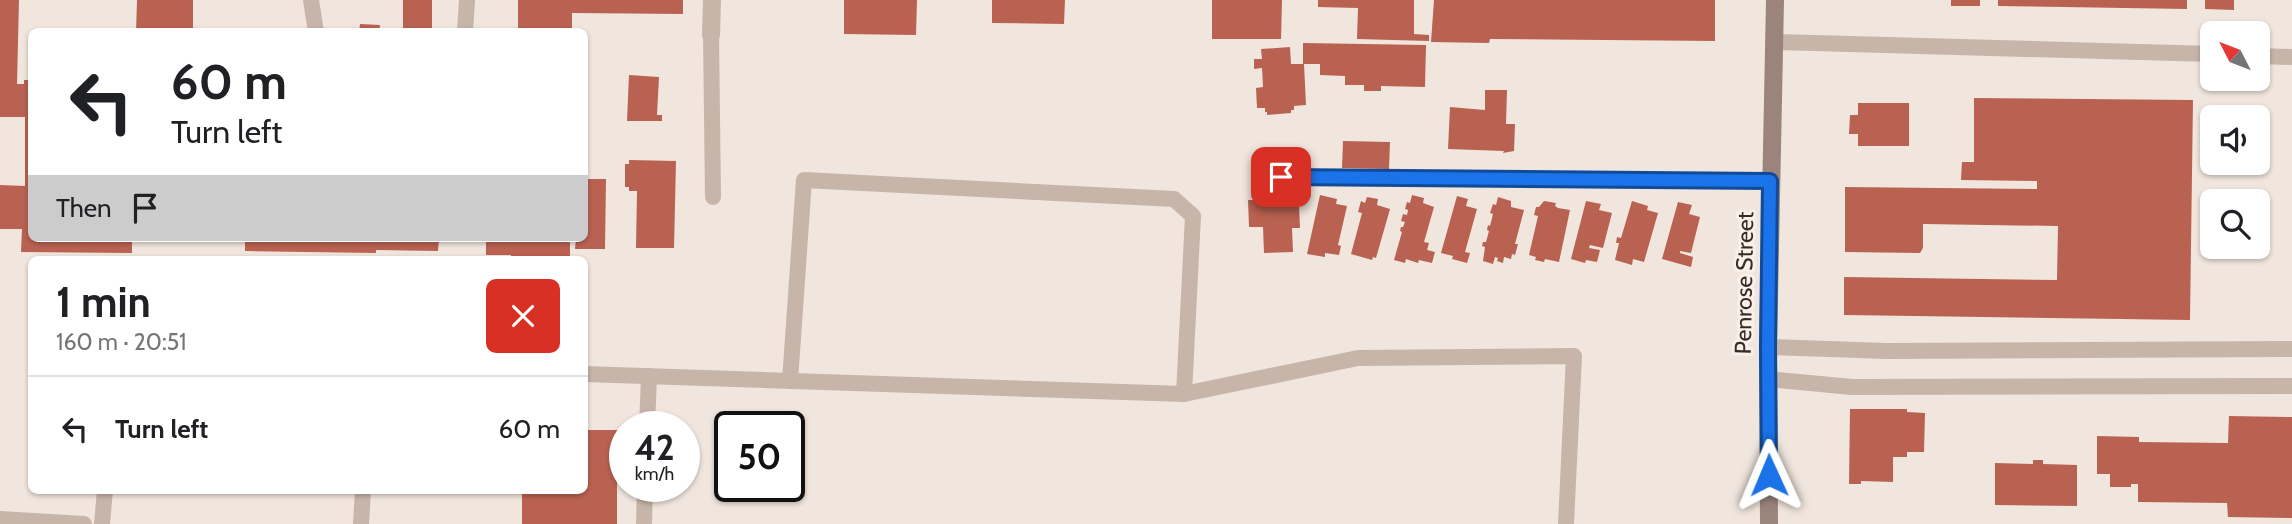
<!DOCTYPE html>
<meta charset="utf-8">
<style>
:root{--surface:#fff;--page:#f2f2f2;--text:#202124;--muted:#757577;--line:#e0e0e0}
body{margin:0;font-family:Cabin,sans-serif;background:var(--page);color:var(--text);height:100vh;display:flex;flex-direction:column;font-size:26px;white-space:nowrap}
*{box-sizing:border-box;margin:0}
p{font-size:23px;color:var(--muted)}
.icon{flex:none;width:38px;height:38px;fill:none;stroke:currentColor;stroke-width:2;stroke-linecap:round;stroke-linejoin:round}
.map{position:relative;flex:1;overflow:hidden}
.panel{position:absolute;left:28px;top:256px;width:560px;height:238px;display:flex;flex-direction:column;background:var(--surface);border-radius:10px;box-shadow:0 2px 5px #0004}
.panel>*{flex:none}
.top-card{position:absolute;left:28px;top:28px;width:560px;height:214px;border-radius:10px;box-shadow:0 2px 5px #0004;background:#fff;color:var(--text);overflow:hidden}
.needle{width:46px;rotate:312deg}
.buttons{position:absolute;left:2200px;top:21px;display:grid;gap:14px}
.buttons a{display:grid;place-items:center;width:70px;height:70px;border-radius:10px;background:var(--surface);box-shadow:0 2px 5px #0004;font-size:35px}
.speed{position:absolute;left:609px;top:411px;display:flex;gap:14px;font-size:35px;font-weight:700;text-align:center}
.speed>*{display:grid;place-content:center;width:91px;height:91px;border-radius:50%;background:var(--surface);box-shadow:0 2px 5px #0004;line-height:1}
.speed small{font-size:18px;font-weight:400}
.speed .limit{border:4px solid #111;border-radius:10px;background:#fff;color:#111}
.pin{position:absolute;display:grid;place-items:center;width:60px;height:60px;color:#fff;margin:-30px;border-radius:14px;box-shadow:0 4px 10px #0006}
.me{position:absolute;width:77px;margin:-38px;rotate:359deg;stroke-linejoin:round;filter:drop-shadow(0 0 5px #0008)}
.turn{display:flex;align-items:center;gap:24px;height:147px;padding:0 28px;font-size:32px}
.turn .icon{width:91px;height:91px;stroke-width:2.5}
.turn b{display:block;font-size:49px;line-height:60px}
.then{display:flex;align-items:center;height:66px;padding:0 28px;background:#0003;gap:14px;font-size:26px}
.round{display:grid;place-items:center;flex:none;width:74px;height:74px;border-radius:10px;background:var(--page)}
.overview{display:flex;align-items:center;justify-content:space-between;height:119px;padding:0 28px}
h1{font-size:42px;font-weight:800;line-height:52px}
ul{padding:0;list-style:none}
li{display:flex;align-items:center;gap:21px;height:105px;padding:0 28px;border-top:2px solid var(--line)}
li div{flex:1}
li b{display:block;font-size:26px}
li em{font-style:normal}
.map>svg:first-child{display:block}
.building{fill:#ba6251}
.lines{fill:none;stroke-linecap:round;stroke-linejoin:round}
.service{stroke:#c7b5aa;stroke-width:16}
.minor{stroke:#c7b5aa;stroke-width:18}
.secondary{stroke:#9a847c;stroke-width:18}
.route-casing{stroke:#114b97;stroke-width:18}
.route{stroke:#1a73e8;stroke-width:12}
.labels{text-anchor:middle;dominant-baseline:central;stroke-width:6;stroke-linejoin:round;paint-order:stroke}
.street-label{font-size:23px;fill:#352c29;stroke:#f8f0e9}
</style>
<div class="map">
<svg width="2292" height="524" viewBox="0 0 2292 524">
<rect width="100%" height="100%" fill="#f0e6dd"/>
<!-- building -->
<g class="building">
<polygon points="0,0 19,0 17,84 24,84 24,80 32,80 32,238 132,238 132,253 21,252 22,229 0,229 0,185 25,186 25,117 0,117"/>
<polygon points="137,0 193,0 193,32 136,32"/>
<rect x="403" y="0" width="29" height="31"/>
<polygon points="518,0 683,0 683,14 572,13 572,32 518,32"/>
<polygon points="844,0 917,0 916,35 844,34"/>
<polygon points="992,0 1065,0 1064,24 992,23"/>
<polygon points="1212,0 1282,0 1281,39 1212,39"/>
<polygon points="1318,0 1414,0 1414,34 1429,35 1429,41 1357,39 1358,8 1318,7"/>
<polygon points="1434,0 1715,0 1715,41 1490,39 1489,43 1431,42"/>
<rect x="1951" y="0" width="29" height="6"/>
<polygon points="1998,0 2187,0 2187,9 1998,6"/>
<polygon points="2205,0 2234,0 2234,10 2205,9"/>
<polygon points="360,24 380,25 379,32 359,32"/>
<polygon points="1303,43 1426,45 1425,87 1381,86 1381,91 1364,91 1364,85 1345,85 1345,76 1320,75 1320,64 1304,64 1306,105 1294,106 1294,110 1291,110 1291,113 1267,115 1267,112 1265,112 1265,108 1257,108 1256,88 1263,87 1262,68 1254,69 1254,59 1262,59 1261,49 1290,47 1291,64 1303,64"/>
<polygon points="629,75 659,77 657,115 662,115 662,121 627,121"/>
<polygon points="1485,90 1507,90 1506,124 1515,124 1514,151 1503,153 1504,151 1448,149 1450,107 1485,110"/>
<polygon points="1974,98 2193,100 2190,320 1844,315 1844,277 2057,280 2058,226 1923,224 1923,248 1920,253 1845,252 1845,187 2037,189 2037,181 1961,180 1962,162 1974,162"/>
<polygon points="1858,103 1909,103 1909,146 1858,146 1858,134 1849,134 1850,115 1858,115"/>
<polygon points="1343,141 1390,142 1389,169 1342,168"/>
<polygon points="629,160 676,161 674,248 636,248 637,191 629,191 629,187 625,187 625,164 629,164"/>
<polygon points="584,179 606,179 605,249 575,249 576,238 584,238"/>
<polygon points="1265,189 1290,189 1290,192 1293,192 1293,204 1299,204 1300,228 1292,228 1293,252 1264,253 1263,227 1249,227 1248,200 1264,200 1263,192 1266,192"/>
<polygon points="1320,195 1337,199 1336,204 1347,206 1338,245 1341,246 1339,255 1325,253 1325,257 1307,254"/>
<polygon points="1412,195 1424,198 1423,203 1434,207 1424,242 1429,243 1427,250 1435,252 1432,263 1419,260 1418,263 1406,259 1405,263 1394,260 1402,232 1400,231 1401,227 1403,227 1405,222 1401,221 1403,214 1407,215 1408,210 1405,209 1407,202 1410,203"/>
<polygon points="1457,196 1468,199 1466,206 1477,209 1465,252 1470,253 1467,263 1452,259 1453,256 1441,253"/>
<polygon points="1367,197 1378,199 1377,205 1390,209 1376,258 1373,257 1372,260 1351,254 1362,213 1358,212 1361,201 1365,203"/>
<polygon points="1498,197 1511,201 1511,207 1524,210 1515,244 1518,244 1515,255 1512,254 1511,259 1504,257 1503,263 1497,261 1498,258 1495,257 1493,264 1483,261 1485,247 1482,246 1483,242 1486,242 1489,231 1487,230 1488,225 1490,226 1493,214 1490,213 1493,204 1496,205"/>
<polygon points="1544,201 1556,203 1555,206 1558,208 1570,210 1559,262 1545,259 1544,262 1535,260 1536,257 1529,255 1538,216 1534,215 1536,207 1539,207"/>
<polygon points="1586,201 1601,204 1599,210 1612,213 1603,248 1590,245 1589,248 1600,250 1597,262 1586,260 1585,263 1571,259"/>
<polygon points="1632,201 1648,206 1647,210 1658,213 1644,262 1633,259 1632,265 1615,260 1619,243 1616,243 1617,237 1621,238"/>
<polygon points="1678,202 1692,205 1689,214 1700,217 1691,253 1680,251 1680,253 1693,257 1691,267 1662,259"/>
<polygon points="245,238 439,238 438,251 376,250 376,253 245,251"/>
<polygon points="486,238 570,238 570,258 511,258 511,255 486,255"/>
<polygon points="1850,409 1907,409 1907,412 1925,413 1924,452 1907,452 1907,457 1893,457 1893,482 1861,481 1861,484 1849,484"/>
<polygon points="2229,416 2292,417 2292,518 2228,517 2227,503 2138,502 2138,484 2131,484 2131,487 2110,487 2110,474 2097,474 2097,436 2139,437 2139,442 2228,443"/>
<polygon points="584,430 617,430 617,524 522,524 522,490 584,490"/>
<polygon points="2033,460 2043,460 2043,464 2077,465 2077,506 1995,505 1995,463 2033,464"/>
</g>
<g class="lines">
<!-- service -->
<g class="service">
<polyline points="311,0 316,32"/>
<polyline points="465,32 467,0"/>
<polyline points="711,35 713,197"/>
<polyline points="1774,42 2212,54"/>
<polyline points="2258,56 2292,57"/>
<polyline points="1281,177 1771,181"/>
<polyline points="1768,347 1887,351 2292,349"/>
<polyline points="584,374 1184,394 1358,358 1574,356 1566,524"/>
<polyline points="1768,379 1852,387 2292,386"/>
<polyline points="790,381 804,180 1174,199 1193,216 1184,394"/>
<polyline points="647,427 649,376"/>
<polyline points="0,519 84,524"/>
<polyline points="102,524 105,490"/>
<polyline points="361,524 363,490"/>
<polyline points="644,524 645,486"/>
</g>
<!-- minor -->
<polyline class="minor" points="711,35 712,0"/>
<!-- secondary -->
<polyline class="secondary" points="1769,524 1768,347 1775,0"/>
</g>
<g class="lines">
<defs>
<polyline id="route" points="1281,177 1770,181 1768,347 1769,475"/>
</defs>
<!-- route casing -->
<use href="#route" class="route-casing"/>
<!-- route -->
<use href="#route" class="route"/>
</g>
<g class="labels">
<!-- street labels -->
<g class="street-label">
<text transform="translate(1744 283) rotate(-89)">Penrose Street</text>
</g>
</g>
</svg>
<div class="buttons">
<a><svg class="needle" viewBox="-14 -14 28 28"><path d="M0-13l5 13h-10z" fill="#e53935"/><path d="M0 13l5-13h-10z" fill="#757577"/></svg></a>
<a><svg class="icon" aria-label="sound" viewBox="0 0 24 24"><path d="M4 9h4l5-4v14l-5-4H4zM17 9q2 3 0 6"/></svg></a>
<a><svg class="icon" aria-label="search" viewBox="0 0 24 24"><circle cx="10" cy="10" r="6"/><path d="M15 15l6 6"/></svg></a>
</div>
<div class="speed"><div>42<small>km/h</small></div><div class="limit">50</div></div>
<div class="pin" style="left:1281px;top:177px;background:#d93025"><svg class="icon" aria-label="arrive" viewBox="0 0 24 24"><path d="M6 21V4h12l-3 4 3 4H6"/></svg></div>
<svg class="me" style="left:1769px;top:475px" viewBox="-20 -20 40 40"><path d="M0-17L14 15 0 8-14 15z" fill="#1a73e8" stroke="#fff" stroke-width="4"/></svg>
<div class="top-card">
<div class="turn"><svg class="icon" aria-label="left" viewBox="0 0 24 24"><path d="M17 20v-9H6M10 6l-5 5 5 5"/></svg><div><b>60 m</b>Turn left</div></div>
<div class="then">Then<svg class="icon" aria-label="arrive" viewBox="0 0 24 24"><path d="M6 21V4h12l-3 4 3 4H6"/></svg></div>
</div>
<section class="panel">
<div class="overview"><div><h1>1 min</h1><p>160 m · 20:51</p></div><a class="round" style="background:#d93025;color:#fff"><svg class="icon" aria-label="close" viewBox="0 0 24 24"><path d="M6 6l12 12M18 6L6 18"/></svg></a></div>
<ul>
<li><svg class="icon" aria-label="left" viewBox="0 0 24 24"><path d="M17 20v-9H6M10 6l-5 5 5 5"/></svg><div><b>Turn left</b></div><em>60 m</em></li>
</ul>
</section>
</div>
